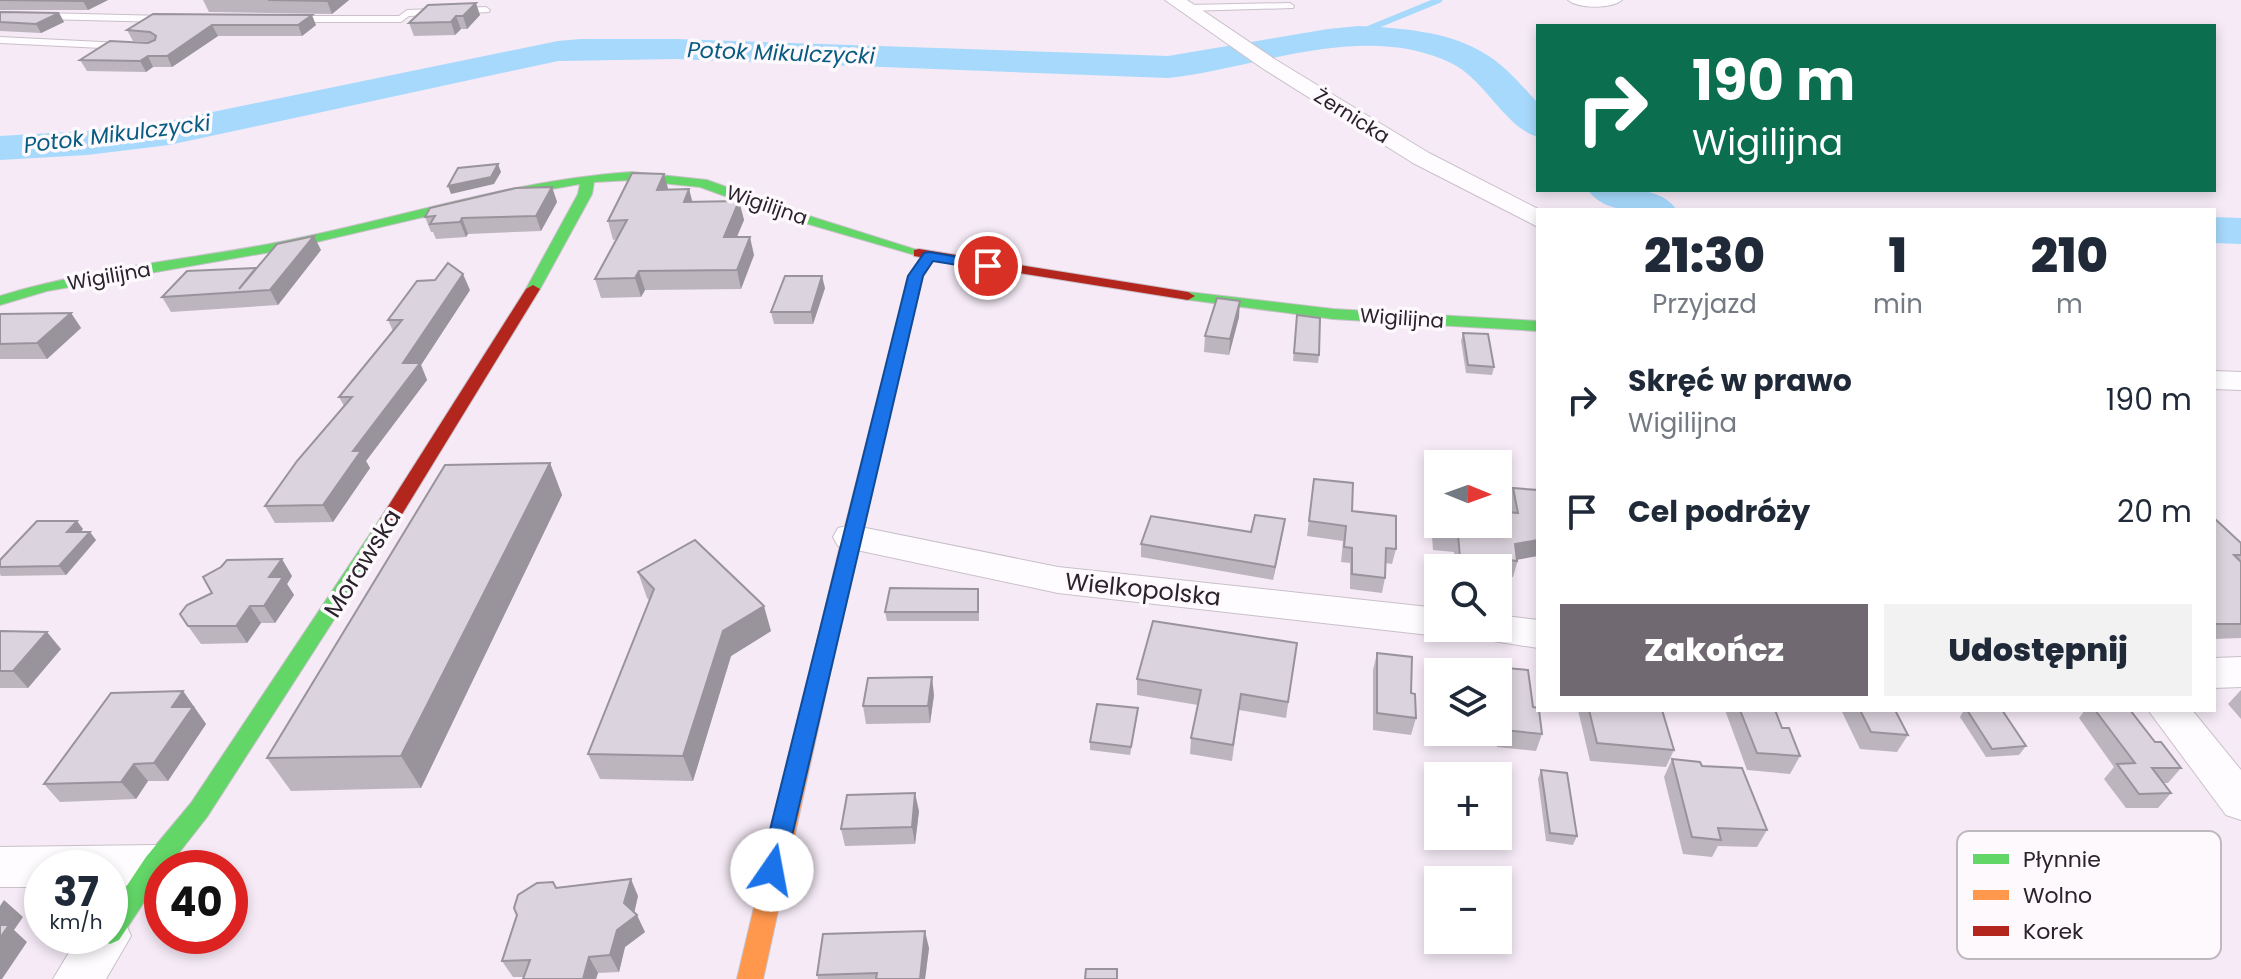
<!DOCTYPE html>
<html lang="pl">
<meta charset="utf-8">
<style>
:root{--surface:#fff;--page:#f2f2f3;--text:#1f2937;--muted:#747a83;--accent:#716972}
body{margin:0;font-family:Poppins,sans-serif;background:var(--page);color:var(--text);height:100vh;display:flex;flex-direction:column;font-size:30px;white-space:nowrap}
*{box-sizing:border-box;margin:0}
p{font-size:26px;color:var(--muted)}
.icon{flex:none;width:44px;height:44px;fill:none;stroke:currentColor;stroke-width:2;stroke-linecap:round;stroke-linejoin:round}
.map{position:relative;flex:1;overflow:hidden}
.side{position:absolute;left:1536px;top:208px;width:680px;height:504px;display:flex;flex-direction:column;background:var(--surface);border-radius:0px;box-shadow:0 4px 12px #0003}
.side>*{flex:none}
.top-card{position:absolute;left:1536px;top:24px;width:680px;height:168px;border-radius:0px;box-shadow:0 4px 12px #0003;background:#0b6e4f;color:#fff;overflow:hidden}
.needle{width:52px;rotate:91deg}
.fabs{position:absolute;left:1424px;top:450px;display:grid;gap:16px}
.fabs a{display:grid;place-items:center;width:88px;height:88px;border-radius:0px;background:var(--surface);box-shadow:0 4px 12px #0003;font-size:40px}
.speed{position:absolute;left:24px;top:850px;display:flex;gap:16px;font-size:40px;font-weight:700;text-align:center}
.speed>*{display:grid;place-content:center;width:104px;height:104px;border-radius:50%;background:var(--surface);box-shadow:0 4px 12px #0003;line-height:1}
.speed small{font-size:20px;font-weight:400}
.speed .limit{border:12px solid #d22;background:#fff;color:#111}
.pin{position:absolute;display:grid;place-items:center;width:68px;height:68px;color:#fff;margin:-34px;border:4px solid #fff;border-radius:50%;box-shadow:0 2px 8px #0007}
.me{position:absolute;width:88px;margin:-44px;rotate:12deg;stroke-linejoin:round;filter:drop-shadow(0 0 6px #0008)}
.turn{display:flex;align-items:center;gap:28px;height:168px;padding:0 24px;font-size:36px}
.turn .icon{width:104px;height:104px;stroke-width:2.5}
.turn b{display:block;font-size:56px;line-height:68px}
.eta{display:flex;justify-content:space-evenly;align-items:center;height:136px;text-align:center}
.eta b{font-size:48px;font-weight:800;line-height:56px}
.cta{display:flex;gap:16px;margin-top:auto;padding:16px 24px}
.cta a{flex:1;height:92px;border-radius:0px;background:var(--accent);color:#fff;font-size:32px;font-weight:800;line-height:92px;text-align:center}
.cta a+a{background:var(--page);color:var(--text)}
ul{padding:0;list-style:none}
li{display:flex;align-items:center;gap:24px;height:112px;padding:0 24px}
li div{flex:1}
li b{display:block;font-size:30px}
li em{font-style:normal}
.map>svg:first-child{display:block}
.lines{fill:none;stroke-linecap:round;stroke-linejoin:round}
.stream{stroke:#a6d9fc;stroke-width:6}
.river{fill:#a6d9fc;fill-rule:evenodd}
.lane-casing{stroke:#c9c0ca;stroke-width:2}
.street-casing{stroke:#c9c0ca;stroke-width:2}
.fast-casing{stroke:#c9c0ca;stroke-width:2}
.slow-casing{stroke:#c9c0ca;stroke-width:2}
.jam-casing{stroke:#c9c0ca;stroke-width:2}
.lane{fill:#fefcfe;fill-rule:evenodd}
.street{fill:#fefcfe;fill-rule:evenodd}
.fast{fill:#63d668;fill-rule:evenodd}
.slow{fill:#ff974d;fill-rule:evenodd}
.jam{fill:#b3261e;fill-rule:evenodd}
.wall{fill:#bcb5be}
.shaded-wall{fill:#99949b}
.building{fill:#dbd3dd;stroke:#99949b;stroke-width:2}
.route{fill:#1a73e8;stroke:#114b97;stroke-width:2}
.labels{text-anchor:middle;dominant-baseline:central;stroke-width:7;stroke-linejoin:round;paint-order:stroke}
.far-street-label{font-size:20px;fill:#2a232b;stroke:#fdf9fd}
.far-water-label{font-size:22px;font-style:italic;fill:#085c81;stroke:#fdf9fd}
.street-label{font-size:24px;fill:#2a232b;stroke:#fdf9fd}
.key{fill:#fdf9fd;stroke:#beb9be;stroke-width:2}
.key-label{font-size:22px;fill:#2a232b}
</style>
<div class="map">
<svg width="2241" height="979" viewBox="0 0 2241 979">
<rect width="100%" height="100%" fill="#f5eaf6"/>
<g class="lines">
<!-- stream -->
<polyline class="stream" points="1351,36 1439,0"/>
<!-- river -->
<g class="river">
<path d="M1359 26C1399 28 1447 31 1482 52 1504 64 1521 85 1538 103V137C1505 128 1485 79 1451 63 1363 21 1258 68 1168 78L675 59 558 61 169 145 87 155 0 160V136L87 131 169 121 558 41 581 39H675L1168 56 1328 29Z"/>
<path d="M1588 190C1617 190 1658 183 1677 210 1647 210 1607 217 1588 190Z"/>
<polygon points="2214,217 2241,218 2241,244 2214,243"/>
</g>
<defs>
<g id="lane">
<polygon points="1290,3 1294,6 1293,8 1187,11 1183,8 1187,5"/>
<polygon points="486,7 490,10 489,12 409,16 401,22 294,22 289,19 294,16 399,16 407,10"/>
<polygon points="0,12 166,16 171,19 166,22 0,18"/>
<polygon points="0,37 122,43 127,46 122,49 0,43"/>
</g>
<g id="street">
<polygon points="1165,0 1187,0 1276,60 1429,153 1540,210 1538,227 1413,163 1262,68"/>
<path d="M1568 0H1622C1612 9 1578 9 1568 0Z"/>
<polygon points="2214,371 2241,372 2241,390 2214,389"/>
<polygon points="851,525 1058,567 1438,608 1438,628 1454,628 1451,632 1438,636 1058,593 838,546 833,537 838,528"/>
<polygon points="1498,615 1538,620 1538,648 1474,638 1469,628 1498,628"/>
<polygon points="2241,657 2241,687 2214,688 2214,658"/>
<polygon points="2148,710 2192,710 2241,770 2241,820 2226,815"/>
<polygon points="155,845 171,851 178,865 176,868 162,868 162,883 155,885 110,886 110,868 42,868 42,887 0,887 0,847"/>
<polygon points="110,915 124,920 131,936 106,979 53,979 79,936 110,936"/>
</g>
<g id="fast">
<path d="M632 172 707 180 787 209 936 256 923 276 856 551 849 553 840 546 909 276 922 257 777 215 700 187 632 180 594 182 592 194 540 289 533 293 526 289 578 194 580 184 513 196 282 250 47 291 0 305V296C91 268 187 260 280 242 398 219 512 180 632 172Z"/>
<polygon points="1188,292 1333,309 1538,321 1538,331 1333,319 1183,299 1181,296"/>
<polygon points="389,514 398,520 207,817 167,868 162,868 162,875 119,940 110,944 101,940 99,936 110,936 110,911 146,857 191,803 382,516"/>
</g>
<polygon id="slow" points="849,539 858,546 763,979 737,979 840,546"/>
<g id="jam">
<polygon points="919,249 1188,292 1195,296 1188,300 914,256 914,250"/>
<polygon points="533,285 540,289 396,524 382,524 380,520 382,516 526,289"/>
</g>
</defs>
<!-- lane casing -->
<use href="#lane" class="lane-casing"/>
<!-- street casing -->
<use href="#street" class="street-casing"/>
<!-- fast casing -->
<use href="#fast" class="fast-casing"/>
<!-- slow casing -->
<use href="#slow" class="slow-casing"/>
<!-- jam casing -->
<use href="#jam" class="jam-casing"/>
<!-- lane -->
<use href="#lane" class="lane"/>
<!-- street -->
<use href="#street" class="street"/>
<!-- fast -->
<use href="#fast" class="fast"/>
<!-- slow -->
<use href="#slow" class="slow"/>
<!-- jam -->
<use href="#jam" class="jam"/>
</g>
<!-- wall -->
<g class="wall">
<polygon points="0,0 108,0 88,10 0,10"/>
<polygon points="203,0 349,0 332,14 209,12"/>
<polygon points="428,5 480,15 467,29 461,29 455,35 414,36 409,23"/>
<polygon points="0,12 59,13 64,22 41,33 0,31"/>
<polygon points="153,14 316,25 302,36 218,36 172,67 153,67 146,72 87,71 80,60 150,42 133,41 127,30"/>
<polygon points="552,187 557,202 541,231 468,234 466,237 436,239 433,232 431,232 425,217"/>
<polygon points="689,189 692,202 739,201 744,220 736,237 754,255 741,289 645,290 641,297 601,298 595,279 617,239 613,240 608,221 668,190"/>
<polygon points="321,250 278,305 171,312 162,297"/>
<polygon points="825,288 813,324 774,324 771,312"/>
<polygon points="470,290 421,365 427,380 366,461 370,468 333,522 275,523 265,506 344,406 339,397 393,331 388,320"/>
<polygon points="71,313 81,328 47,359 0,359 0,314"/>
<polygon points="1297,315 1319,355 1318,363 1293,361"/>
<polygon points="1239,317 1229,355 1204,352 1205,336"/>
<polygon points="1463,333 1494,367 1492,375 1466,373 1461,341"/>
<polygon points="550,463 562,495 421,788 291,791 267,758"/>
<polygon points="1314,479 1396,549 1392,564 1385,563 1385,578 1382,593 1350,589 1350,563 1341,562 1343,541 1307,536"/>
<polygon points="1513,488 1538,490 1513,577 1498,576 1498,568 1455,568 1454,552 1433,550 1431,522 1435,506 1510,512 1509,505"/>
<polygon points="2214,518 2241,543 2241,638 2214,639"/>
<polygon points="1285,519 1273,580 1141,557 1141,544 1251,532"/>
<polygon points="83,529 81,532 96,540 66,575 1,576 0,574 0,560"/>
<polygon points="638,572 771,631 731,656 693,781 600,779 588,754 649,600 647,598"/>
<polygon points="292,576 287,584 294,595 275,623 261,623 247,643 201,644 188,626"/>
<polygon points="979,598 979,621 887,621 885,612"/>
<polygon points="0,631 61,649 28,688 0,688"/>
<polygon points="1297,643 1286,718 1239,710 1232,761 1190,754 1191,738 1198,705 1137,695 1137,679"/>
<polygon points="1377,653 1411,693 1416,718 1411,735 1373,730 1373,670"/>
<polygon points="1494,667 1533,707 1542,734 1536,751 1497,747 1495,732 1498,732 1498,672 1492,672"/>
<polygon points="2241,690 2241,719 2228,704"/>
<polygon points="183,691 206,724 168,781 148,781 136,799 60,802 44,784"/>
<polygon points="934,695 930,723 866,724 863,706"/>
<polygon points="1138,708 1137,717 1130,755 1090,750 1090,742"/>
<polygon points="1578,710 1662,710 1674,750 1666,767 1590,761"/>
<polygon points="1725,710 1775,710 1782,728 1800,756 1790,774 1747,770"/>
<polygon points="1843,710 1895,710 1908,735 1897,752 1860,749 1842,712"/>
<polygon points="1964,710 2002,710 2026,746 2019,755 1986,757 1960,717"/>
<polygon points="2085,710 2130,710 2155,742 2181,768 2168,783 2163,783 2171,793 2158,808 2126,808 2104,779 2114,767 2079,718"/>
<polygon points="1672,759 1702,766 1767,830 1757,847 1718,846 1712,857 1683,854 1664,777"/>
<polygon points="1541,770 1577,836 1573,845 1546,841 1538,779"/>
<polygon points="919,811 915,844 845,846 841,829"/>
<polygon points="638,896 634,913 645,932 625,947 619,972 598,973 596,979 523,979 524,977 513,977 502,961"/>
<polygon points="929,948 925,979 818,979 817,975"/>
</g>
<!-- shaded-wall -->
<g class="shaded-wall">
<polygon points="85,0 108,0 88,10 83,1"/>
<polygon points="328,0 349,0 332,14 327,1"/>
<polygon points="476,3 480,15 467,29 463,16"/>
<polygon points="59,13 64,22 41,33 36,24"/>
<polygon points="312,15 316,25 302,36 298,25"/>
<polygon points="456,16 461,29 455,35 451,22"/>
<polygon points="212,25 218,36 172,67 167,56"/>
<polygon points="148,56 153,67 146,72 140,61"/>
<polygon points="498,164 501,172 494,184 451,194 448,186"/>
<polygon points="664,174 669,192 657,190"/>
<polygon points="552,187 557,202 541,231 536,216"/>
<polygon points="689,189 694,208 684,202"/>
<polygon points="739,201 744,220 729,256 724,237"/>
<polygon points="462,218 468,234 466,237 460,222"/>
<polygon points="314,236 321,250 278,305 270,290"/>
<polygon points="750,237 754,255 741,289 737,270"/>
<polygon points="639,271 645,290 641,297 635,278"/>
<polygon points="463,274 470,290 421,365 427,380 366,461 370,468 333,522 323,505 353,451 403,363"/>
<polygon points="822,276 825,288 813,324 811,312"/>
<polygon points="1240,301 1239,317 1229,355 1230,339"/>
<polygon points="71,313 81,328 47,359 37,343"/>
<polygon points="550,463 562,495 421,788 401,756"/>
<polygon points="1285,519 1283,532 1273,580 1275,567"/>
<polygon points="77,521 83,529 73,541 67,532"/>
<polygon points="90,532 96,540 66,575 59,566"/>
<polygon points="1538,540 1538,556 1510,561 1515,544"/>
<polygon points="282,559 292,576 287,584 294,595 275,623 264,606 269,577"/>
<polygon points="250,606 261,623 247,643 236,626"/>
<polygon points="764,606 771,631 731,656 693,781 683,756 723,631"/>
<polygon points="47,632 61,649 28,688 13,671"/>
<polygon points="932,677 934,695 930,723 928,706"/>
<polygon points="183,691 206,724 168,781 154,763 172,707"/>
<polygon points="134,764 148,781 136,799 121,782"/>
<polygon points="915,793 919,811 915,844 912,827"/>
<polygon points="631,879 638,896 633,918 637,915 645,932 625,947 619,972 610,955"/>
<polygon points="4,900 23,917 14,930 27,942 2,979 0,979 0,906"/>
<polygon points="925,931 929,948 925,979 920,979"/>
<polygon points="589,957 598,973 596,979 583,979"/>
</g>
<!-- building -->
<g class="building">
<polygon points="0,0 85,0 83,1"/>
<polygon points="268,0 328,0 327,1"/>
<polygon points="476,3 463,16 456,16 451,22 409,23 428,5"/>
<polygon points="0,12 59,13 36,24 0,22"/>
<polygon points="153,14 312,15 298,25 212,25 167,56 148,56 140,61 80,60 110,41 148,43 155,40 156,36 150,32 127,30"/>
<polygon points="498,164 491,177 448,186 458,168"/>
<polygon points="632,173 664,174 657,190 689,189 684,202 739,201 724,237 750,237 737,270 639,271 635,278 595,279 627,220 608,221"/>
<polygon points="552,187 536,216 462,218 460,222 430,224 435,216 425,217 430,208 516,188"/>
<polygon points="314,236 270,290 162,297 187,271 256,268 239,289 277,244"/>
<polygon points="448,263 463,274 403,363 420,363 353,451 361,451 323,505 265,506 297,461 352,397 339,397 402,320 388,320 417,281 435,280"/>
<polygon points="785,276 822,276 811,312 771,312"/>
<polygon points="1217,298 1240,301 1230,339 1205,336"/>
<polygon points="71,313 37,343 0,344 0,314"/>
<polygon points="1297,315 1320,318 1319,355 1294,353"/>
<polygon points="1463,333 1488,334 1494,367 1468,365"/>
<polygon points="550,463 401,756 267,758 445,465"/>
<polygon points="1314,479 1353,483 1352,511 1396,516 1396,549 1386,548 1385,578 1352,574 1352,548 1344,547 1346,526 1309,521"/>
<polygon points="1513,488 1538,490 1538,540 1515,544 1517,561 1501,559 1501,564 1492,563 1493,568 1461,568 1458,535 1437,533 1435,506 1438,506 1438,524 1498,524 1498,511 1518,513"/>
<polygon points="1255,515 1285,519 1275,567 1141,544 1151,516 1251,532"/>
<polygon points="2214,518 2241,543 2241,555 2234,555 2241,562 2241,624 2214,624"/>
<polygon points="37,521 77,521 67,532 90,532 59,566 0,567 0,560"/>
<polygon points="695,540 764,606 723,631 683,756 588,754 654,589 638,572"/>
<polygon points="282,559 269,577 283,577 264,606 250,606 236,626 188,626 180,614 187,605 212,593 203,577 221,567 227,560"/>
<polygon points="890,588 978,589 978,612 885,612"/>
<polygon points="1153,621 1297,643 1288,702 1241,694 1233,745 1191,738 1201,690 1137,679"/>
<polygon points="0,631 47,632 13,671 0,671"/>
<polygon points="1377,653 1412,657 1411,693 1415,694 1416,718 1377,713"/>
<polygon points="1494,667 1528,670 1533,707 1538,708 1539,710 1542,734 1503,730 1498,698 1498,672 1494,672"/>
<polygon points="932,677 928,706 863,706 868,678"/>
<polygon points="183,691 172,707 193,707 154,763 134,764 121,782 44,784 111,693"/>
<polygon points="1097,704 1138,708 1131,747 1090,742"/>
<polygon points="1589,710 1662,710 1674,750 1597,743"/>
<polygon points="1740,710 1775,710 1782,728 1789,728 1800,756 1757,753"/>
<polygon points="1860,710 1895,710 1908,735 1871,732"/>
<polygon points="1967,710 2002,710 2026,746 1992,749"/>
<polygon points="2095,710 2130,710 2155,742 2161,742 2181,768 2152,768 2171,793 2139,794 2117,764 2135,763"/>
<polygon points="1672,759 1700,762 1702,766 1742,768 1767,830 1718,828 1721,840 1692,837"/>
<polygon points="1541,770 1567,773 1577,836 1550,833"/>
<polygon points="915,793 912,827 841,829 847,795"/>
<polygon points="631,879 624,903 637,915 617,930 610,955 589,957 583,979 523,979 530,960 502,961 517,915 514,908 518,895 537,883 553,882 556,888"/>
<polygon points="0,925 9,925 0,938"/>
<polygon points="925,931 920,979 876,979 877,973 817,975 823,934"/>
<polygon points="1086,969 1117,969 1117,979 1085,979"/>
</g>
<!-- route -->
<polygon class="route" points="929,252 988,262 995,266 988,270 933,261 923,276 784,870 781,877 772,881 764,877 760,870 908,276 924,253"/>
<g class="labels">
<!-- far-street labels -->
<g class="far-street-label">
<text transform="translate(1352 116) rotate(32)">Żernicka</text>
<text transform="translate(767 205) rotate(19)">Wigilijna</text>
<text transform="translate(109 276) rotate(-10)">Wigilijna</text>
<text transform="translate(1402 318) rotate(4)">Wigilijna</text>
</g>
<!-- far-water labels -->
<g class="far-water-label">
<text transform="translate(781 53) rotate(2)">Potok Mikulczycki</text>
<text transform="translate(117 134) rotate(-7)">Potok Mikulczycki</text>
</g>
<!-- street labels -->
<g class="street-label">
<text transform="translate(362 563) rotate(-58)">Morawska</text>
<text transform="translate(1143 589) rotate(6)">Wielkopolska</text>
</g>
</g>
<!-- legend -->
<rect x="1957" y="831" width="264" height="128" rx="12" class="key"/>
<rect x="1973" y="854" width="36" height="10" fill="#63d668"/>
<rect x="1973" y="890" width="36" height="10" fill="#ff974d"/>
<rect x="1973" y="926" width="36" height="10" fill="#b3261e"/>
<g class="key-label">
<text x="2023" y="867">Płynnie</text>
<text x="2023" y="903">Wolno</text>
<text x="2023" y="939">Korek</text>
</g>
</svg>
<div class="fabs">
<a><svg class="needle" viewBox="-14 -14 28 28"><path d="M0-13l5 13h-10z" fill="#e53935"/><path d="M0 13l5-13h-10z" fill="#747a83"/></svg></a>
<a><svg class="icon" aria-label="search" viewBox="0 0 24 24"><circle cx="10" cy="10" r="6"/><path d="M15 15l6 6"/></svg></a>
<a><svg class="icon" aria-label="layers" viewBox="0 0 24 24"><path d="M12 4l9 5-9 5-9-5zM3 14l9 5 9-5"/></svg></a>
<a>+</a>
<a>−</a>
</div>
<div class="speed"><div>37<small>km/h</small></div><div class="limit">40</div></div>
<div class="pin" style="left:988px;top:266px;background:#d93025"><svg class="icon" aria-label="arrive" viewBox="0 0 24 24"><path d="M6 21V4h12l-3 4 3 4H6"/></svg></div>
<svg class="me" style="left:772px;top:870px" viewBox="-20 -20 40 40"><circle r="19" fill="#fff"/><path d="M0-13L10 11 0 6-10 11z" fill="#1a73e8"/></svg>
<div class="top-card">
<div class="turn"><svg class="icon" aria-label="right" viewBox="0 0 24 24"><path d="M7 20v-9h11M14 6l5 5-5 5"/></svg><div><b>190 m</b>Wigilijna</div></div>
</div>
<section class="side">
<div class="eta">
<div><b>21:30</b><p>Przyjazd</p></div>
<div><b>1</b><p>min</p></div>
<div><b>210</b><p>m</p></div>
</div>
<ul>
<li><svg class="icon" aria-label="right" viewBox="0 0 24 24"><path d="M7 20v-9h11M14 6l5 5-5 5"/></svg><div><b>Skręć w prawo</b><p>Wigilijna</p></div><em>190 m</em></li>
<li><svg class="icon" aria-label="arrive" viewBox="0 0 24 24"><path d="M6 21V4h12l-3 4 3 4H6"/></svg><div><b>Cel podróży</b></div><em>20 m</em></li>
</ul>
<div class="cta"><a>Zakończ</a><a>Udostępnij</a></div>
</section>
</div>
